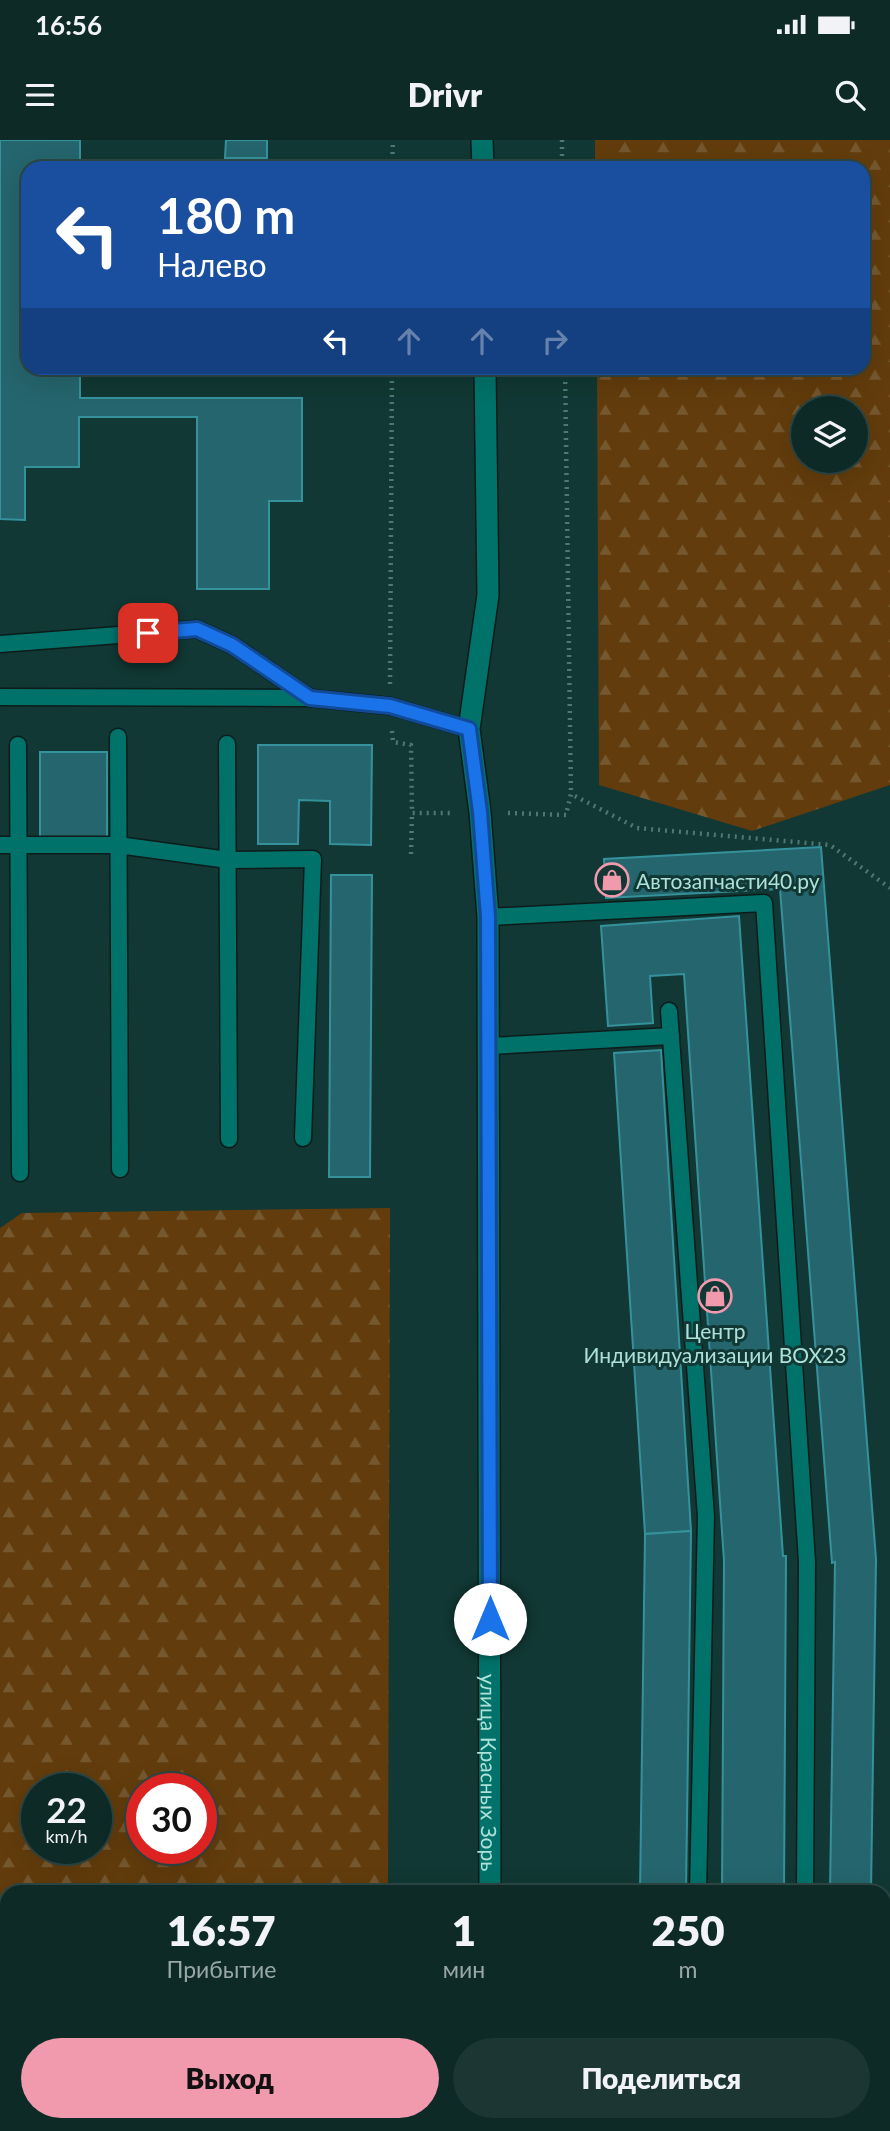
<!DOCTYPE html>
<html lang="ru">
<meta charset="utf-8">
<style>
:root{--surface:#0d2a27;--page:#1b3633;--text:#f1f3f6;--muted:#9aa7a7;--line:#2d4644;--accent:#f29aad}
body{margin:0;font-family:Lato,sans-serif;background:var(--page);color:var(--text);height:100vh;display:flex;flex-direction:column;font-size:26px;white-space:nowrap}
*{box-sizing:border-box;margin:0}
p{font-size:23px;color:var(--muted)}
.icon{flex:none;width:38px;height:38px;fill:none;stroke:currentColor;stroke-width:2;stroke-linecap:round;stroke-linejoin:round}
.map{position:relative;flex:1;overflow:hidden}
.panel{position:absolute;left:0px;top:1745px;width:891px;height:247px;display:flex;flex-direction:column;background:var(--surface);border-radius:21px 21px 0 0;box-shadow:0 7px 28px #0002,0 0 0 2px var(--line)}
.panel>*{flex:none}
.top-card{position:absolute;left:21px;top:21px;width:849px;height:214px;border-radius:21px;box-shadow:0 7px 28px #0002,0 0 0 2px var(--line);background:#1a4fa0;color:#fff;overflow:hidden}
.controls{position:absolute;left:791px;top:256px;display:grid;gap:14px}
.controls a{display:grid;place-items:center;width:77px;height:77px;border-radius:50%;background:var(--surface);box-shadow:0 7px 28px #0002,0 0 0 2px var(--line);font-size:35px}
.speed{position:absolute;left:21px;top:1633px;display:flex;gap:14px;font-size:35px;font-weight:700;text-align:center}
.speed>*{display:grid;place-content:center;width:91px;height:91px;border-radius:50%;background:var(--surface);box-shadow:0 7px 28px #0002,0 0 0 2px var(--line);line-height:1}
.speed small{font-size:18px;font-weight:400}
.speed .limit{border:10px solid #d22;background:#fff;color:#111}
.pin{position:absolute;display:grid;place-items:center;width:60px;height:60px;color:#fff;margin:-30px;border-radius:14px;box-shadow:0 4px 10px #0006}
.me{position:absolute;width:77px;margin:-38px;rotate:0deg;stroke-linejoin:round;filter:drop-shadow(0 0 5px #0008)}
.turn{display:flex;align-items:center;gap:24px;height:147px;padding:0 21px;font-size:32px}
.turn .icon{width:91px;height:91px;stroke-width:2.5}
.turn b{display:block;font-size:49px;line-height:60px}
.lanes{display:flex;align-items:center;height:66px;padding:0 21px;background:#0003;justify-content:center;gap:35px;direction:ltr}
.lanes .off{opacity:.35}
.eta{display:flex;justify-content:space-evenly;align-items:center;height:119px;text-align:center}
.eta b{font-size:42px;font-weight:800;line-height:49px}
.action{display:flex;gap:14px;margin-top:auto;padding:14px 21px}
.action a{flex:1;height:80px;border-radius:42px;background:var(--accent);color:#111;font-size:28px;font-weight:800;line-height:80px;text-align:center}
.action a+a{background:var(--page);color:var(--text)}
.status{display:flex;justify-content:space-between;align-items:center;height:49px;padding:0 35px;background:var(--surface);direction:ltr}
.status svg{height:19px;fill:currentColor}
header{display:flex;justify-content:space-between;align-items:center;height:91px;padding:0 21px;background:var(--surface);font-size:32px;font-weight:800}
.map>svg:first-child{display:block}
.forest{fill:url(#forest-firs);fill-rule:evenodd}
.building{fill:#25656d;stroke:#35929c;stroke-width:2}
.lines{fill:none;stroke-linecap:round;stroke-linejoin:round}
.lane-casing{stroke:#0c1c1a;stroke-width:19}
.street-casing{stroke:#0c1c1a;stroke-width:24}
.path{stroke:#4d7974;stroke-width:4.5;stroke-dasharray:2 5;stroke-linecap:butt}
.lane{stroke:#007269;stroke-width:16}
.street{stroke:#007269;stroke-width:21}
.route-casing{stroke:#114b97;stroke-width:18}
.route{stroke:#1a73e8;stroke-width:12}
.labels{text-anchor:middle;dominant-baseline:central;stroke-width:6;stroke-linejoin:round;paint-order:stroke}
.poi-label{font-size:21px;fill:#ade1da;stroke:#113834;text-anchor:start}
.street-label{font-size:21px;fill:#ade1da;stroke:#113834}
</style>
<div class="status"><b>16:56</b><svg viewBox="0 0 49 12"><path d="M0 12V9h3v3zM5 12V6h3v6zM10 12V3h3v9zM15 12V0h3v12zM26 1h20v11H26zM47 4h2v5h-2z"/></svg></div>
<header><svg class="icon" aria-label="menu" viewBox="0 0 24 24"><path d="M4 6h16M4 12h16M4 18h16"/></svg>Drivr<svg class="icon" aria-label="search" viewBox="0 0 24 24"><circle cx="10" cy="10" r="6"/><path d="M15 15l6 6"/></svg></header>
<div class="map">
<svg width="890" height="1991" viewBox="0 0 890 1991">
<defs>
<pattern id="forest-firs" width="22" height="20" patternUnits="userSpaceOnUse" patternTransform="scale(1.75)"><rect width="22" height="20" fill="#623c0c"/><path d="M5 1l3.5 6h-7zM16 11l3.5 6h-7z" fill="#76582f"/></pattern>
</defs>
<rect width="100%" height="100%" fill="#113834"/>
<!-- forest -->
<g class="forest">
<path d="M595 0H890V645L752 691 599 645 597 228H863V28H595ZM803 268H856V320H803Z"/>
<path d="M390 1068 388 1752H7V1984H387V1991H0V1088L22 1073ZM37 1648H96V1708H37ZM142 1648H201V1708H142Z"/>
</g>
<!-- building -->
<g class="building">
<polygon points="0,0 80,0 80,28 28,28 28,228 80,228 80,258 302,258 302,361 269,361 269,449 197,449 197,277 79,277 79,327 25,327 25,380 0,379"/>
<polygon points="226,0 267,0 267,18 225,18"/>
<polygon points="258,605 372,605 371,705 330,704 330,661 299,660 298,704 258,704"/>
<rect x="40" y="612" width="67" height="85"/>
<polygon points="821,707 876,1419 871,1752 830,1752 835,1422 832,1423 780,749 606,758 604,719"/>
<polygon points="331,735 372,735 370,1037 329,1037"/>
<polygon points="739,776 783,1416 786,1416 784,1752 722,1752 724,1421 684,834 650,836 653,883 608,886 601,786"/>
<polygon points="661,910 691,1391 645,1394 614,913"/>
<polygon points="691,1391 686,1752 640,1752 645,1394"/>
<rect x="637" y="1984" width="45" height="7"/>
<polygon points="721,1984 783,1984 782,1991 721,1991"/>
<rect x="827" y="1984" width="41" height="7"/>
</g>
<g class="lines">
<defs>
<g id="lane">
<polyline points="0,504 197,489 232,505 310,558"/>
<polyline points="0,557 310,558 390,566 469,589"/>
<polyline points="118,597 120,1029"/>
<polyline points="227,604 229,999"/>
<polyline points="18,605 20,1033"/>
<polyline points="0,705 118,705 228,720 313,719 303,998"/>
<polyline points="488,777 764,763 807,1422 805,1752"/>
<polyline points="669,871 706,1376 698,1752"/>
<polyline points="490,906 671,896"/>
<polyline points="694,1991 694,1984"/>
<polyline points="803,1991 804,1984"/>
</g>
<g id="street">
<polyline points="482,0 483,28"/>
<path id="s1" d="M485 228 488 455 469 589 480 672 488 777 490 1752"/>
<polyline points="490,1984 490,1991"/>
</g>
</defs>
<!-- lane casing -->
<use href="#lane" class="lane-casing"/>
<!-- street casing -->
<use href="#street" class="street-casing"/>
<!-- path -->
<g class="path">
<polyline points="562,0 562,28"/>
<polyline points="392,28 393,0"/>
<polyline points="565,228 571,654"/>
<polyline points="390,544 392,228"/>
<polyline points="392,591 393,602 411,605 412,673 453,673"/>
<polyline points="508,673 566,675 571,654 637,688 830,705 890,748"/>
<polyline points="411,714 412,673"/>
</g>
<!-- lane -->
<use href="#lane" class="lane"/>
<!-- street -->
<use href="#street" class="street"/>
</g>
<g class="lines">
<defs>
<polyline id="route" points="148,493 197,489 232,505 310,558 390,566 469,589 480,672 488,777 490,1479"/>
</defs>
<!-- route casing -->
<use href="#route" class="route-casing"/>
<!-- route -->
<use href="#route" class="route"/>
</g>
<!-- icons -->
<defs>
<symbol id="shop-ring" viewBox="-11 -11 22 22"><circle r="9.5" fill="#113834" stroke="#f29aad" stroke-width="1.5"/><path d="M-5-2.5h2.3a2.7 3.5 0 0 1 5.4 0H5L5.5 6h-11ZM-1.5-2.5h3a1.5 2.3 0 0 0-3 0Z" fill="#f29aad"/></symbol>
</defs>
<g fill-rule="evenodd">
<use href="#shop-ring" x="593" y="721" width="38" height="38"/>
<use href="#shop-ring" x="696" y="1137" width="38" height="38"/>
</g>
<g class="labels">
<!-- poi labels -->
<g class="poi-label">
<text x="636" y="740">Автозапчасти40.ру</text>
<text x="715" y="1190" text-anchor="middle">Центр<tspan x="715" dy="24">Индивидуализации BOX23</tspan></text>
</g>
<!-- street labels -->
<g class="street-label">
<text stroke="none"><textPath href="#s1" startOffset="1407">улица Красных Зорь</textPath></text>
</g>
</g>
</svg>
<div class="controls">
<a><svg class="icon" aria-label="layers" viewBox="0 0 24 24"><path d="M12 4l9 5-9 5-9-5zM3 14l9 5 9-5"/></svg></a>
</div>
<div class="speed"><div>22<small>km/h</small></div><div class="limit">30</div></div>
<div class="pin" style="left:148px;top:493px;background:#d93025"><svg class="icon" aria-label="arrive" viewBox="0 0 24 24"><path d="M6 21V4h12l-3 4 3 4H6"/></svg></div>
<svg class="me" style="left:490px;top:1479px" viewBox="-20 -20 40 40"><circle r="19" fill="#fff"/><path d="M0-13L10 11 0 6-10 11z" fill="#1a73e8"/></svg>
<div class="top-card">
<div class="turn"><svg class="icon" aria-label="left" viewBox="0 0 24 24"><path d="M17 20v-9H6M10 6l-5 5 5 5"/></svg><div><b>180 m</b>Налево</div></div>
<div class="lanes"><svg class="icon" aria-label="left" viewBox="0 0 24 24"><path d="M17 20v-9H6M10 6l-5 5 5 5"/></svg><svg class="icon off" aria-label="ahead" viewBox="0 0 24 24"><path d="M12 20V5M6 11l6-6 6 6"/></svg><svg class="icon off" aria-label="ahead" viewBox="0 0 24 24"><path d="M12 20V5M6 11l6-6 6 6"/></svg><svg class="icon off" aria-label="right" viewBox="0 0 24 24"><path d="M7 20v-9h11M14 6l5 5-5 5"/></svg></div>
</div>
<section class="panel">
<div class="eta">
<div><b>16:57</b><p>Прибытие</p></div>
<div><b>1</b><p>мин</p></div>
<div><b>250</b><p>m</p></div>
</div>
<div class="action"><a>Выход</a><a>Поделиться</a></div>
</section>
</div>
